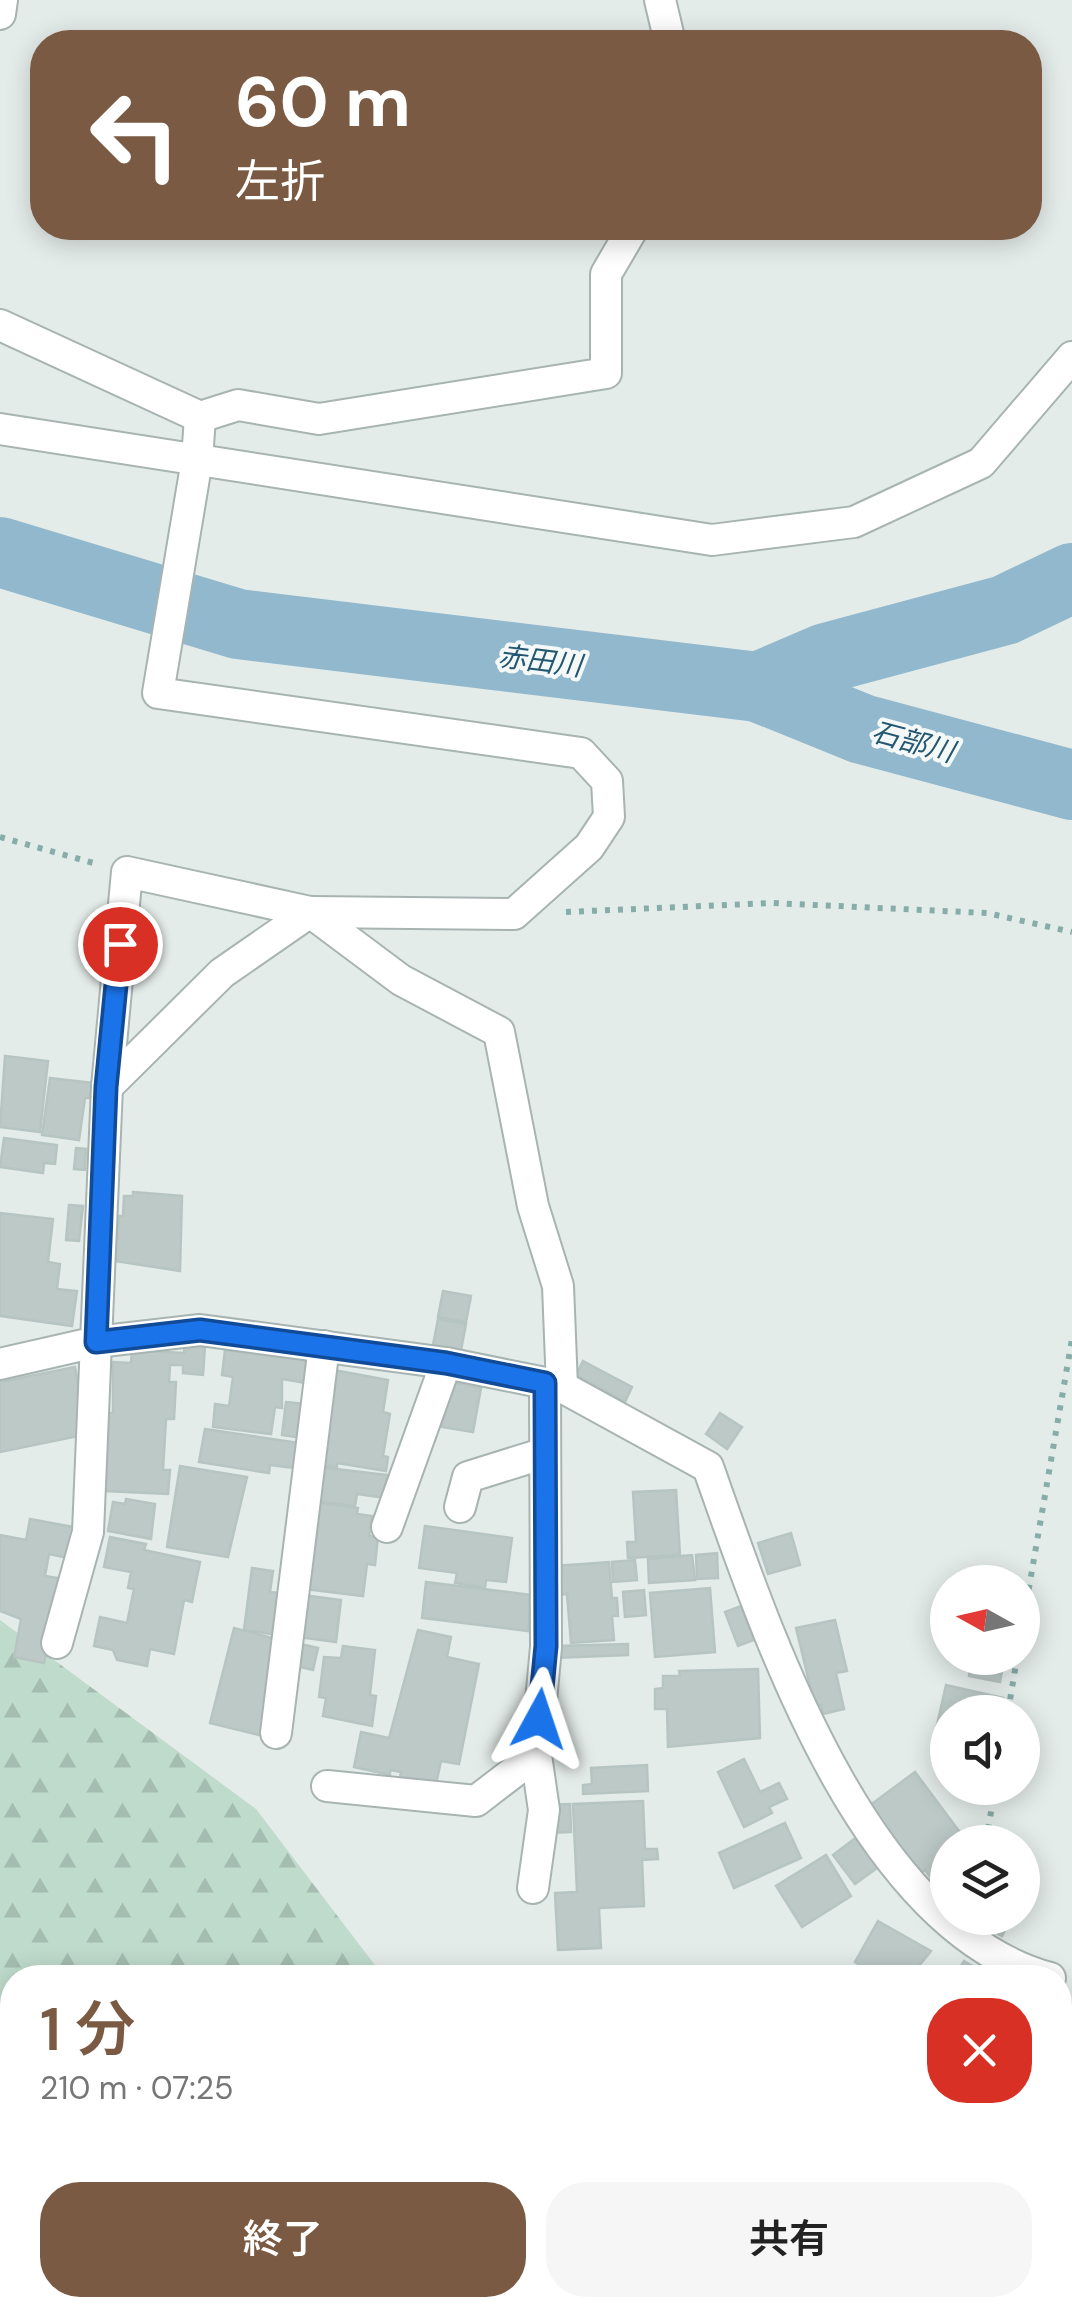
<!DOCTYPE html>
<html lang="ja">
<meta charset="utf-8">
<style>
:root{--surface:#fff;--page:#f6f6f6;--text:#222;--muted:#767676;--accent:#7a5a42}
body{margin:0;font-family:"DM Sans","Noto Sans JP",sans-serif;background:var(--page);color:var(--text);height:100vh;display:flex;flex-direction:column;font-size:38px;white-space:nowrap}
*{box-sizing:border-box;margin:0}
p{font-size:32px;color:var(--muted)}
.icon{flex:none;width:55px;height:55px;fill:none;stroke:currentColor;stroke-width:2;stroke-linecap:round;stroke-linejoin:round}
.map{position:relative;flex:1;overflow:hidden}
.details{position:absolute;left:0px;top:1965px;width:1072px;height:352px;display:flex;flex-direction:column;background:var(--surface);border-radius:40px 40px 0 0;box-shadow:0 5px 25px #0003}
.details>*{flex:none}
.banner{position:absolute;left:30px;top:30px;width:1012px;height:210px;border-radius:40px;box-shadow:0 5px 25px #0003;background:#7a5a42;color:#fff;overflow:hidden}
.needle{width:65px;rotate:278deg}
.controls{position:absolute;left:930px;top:1565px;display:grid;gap:20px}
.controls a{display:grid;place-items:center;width:110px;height:110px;border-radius:50%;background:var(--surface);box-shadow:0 5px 25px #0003;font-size:50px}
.pin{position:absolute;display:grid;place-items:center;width:85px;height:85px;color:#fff;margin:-42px;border:5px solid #fff;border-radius:50%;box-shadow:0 2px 10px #0007}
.me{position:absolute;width:110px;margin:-55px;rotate:5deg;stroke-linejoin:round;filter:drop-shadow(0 0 8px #0008)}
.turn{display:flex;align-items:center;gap:35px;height:210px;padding:0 40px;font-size:45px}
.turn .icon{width:130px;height:130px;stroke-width:2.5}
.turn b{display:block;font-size:70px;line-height:85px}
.round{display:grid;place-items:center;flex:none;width:105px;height:105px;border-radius:40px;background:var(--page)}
.summary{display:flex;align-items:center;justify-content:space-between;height:170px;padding:0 40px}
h1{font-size:60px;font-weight:600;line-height:75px;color:var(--accent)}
.cta{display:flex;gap:20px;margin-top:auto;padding:20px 40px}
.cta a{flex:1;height:115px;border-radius:40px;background:var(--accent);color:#fff;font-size:40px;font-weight:600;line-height:115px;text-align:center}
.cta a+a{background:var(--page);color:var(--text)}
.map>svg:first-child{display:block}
.forest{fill:url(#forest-firs)}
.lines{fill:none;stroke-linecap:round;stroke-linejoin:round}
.river{stroke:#91b8cc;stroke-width:70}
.building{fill:#bcc9c6;stroke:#b7c5c2;stroke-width:2.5}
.street-casing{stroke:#a7b4b2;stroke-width:34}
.path{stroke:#87ada8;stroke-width:6;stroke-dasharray:5 8;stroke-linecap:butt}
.street{stroke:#fff;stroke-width:30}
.route-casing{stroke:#114b97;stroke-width:25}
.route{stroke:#1a73e8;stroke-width:18}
.labels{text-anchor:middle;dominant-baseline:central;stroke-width:8;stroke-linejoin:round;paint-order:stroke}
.water-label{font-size:28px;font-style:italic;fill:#245772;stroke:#f4f9f7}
</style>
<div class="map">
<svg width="1072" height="2317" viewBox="0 0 1072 2317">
<defs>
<pattern id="forest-firs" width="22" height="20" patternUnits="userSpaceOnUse" patternTransform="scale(2.5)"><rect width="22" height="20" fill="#bfdbcc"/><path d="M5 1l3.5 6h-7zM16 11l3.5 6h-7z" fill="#a4bdb0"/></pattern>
</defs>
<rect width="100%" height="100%" fill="#e4ecea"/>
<!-- forest -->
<polygon class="forest" points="0,1620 256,1809 384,1977 12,1978 12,2305 1060,2305 1060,2052 1072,2054 1072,2317 0,2317"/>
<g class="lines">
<!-- river -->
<g class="river">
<polyline points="0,552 238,624 758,687 826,658 1005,610 1072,578"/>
<polyline points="758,687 862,729 1072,785"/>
</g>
</g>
<!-- building -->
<g class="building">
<polygon points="5,1056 48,1061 40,1132 0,1127"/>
<polygon points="50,1078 94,1083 91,1098 85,1098 79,1140 42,1135"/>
<polygon points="4,1138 57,1145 55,1164 44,1163 43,1173 0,1167"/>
<polygon points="76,1148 86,1149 85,1170 74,1169"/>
<polygon points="133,1192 182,1196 180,1271 115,1261 119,1216 123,1216 124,1196 133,1196"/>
<polygon points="69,1205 83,1206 79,1241 66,1240"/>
<polygon points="0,1213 53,1219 48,1262 60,1264 57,1289 77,1291 72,1326 0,1316"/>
<polygon points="443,1291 471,1296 466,1322 438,1317"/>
<polygon points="438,1319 466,1324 461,1350 433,1345"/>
<polygon points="185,1345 205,1346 203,1375 183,1373 183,1365 170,1365 169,1382 176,1382 174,1419 166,1419 163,1470 170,1470 168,1494 104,1491 109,1413 113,1413 113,1362 131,1363 132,1350 184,1353"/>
<polygon points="225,1350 308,1360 306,1383 282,1379 282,1408 275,1407 271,1434 213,1427 215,1404 229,1406 233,1377 222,1375"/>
<polygon points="583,1361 632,1387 625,1402 576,1375"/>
<polygon points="75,1367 88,1434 0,1452 0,1382"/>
<polygon points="334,1370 388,1380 383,1412 390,1414 383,1456 388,1457 386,1471 337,1463 337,1468 318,1465"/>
<polygon points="450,1382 481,1388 473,1432 442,1427"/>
<polygon points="286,1402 307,1404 303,1438 282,1435"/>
<polygon points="720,1413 742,1427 727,1449 706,1434"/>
<polygon points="205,1429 299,1443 295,1468 270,1465 269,1473 199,1462"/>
<polygon points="180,1466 247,1477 228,1557 167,1547"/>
<polygon points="319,1467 388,1475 386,1498 357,1494 355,1506 315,1501"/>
<polygon points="676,1490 680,1555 628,1558 627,1542 636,1542 633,1492"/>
<polygon points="126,1499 155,1504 151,1539 108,1531 113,1502 125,1504"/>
<polygon points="315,1502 358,1508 357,1514 372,1516 369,1536 378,1537 375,1565 367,1564 363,1596 304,1589"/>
<polygon points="30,1519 79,1528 73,1559 49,1554 45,1576 64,1579 44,1663 14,1657 21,1619 0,1611 0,1535 26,1540"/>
<polygon points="425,1526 512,1538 506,1582 486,1580 485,1588 455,1583 457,1573 419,1568"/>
<polygon points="791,1533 800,1565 768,1574 758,1543"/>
<polygon points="110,1537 146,1544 144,1550 200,1562 192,1602 184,1600 174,1654 150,1649 147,1666 117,1660 113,1650 94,1646 100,1617 127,1623 134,1589 128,1588 131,1572 104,1567"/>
<polygon points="717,1553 718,1578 697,1579 696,1555"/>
<polygon points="692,1555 695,1580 649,1583 648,1559"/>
<polygon points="635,1560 637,1580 613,1582 612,1562"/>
<polygon points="609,1562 612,1598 617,1598 618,1616 612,1616 614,1640 571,1643 567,1594 558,1595 555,1566"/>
<polygon points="252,1568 273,1571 270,1592 290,1594 285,1636 244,1630"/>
<polygon points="426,1582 532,1595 528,1631 422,1618"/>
<polygon points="710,1588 715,1652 655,1657 650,1593"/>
<polygon points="644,1590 646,1615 625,1617 623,1592"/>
<polygon points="303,1595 341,1600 336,1642 298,1637"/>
<polygon points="741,1606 754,1640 738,1646 725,1612"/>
<polygon points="835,1620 847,1671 836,1673 844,1709 823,1714 821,1705 815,1706 796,1628"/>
<polygon points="234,1628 287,1642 263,1736 210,1723"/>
<polygon points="418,1630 451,1637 447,1657 479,1664 459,1764 441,1761 436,1784 400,1777 401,1772 390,1770 390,1775 354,1767 361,1732 389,1738"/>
<polygon points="296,1643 318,1648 313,1670 292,1665"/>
<polygon points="628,1644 628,1655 555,1658 556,1646"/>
<polygon points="343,1646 375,1650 370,1695 376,1696 372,1726 323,1716 326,1698 319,1697 324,1657 341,1658"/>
<polygon points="972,1659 1003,1665 1000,1682 969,1676"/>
<polygon points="758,1669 760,1738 668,1747 667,1709 655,1709 655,1689 663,1688 663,1676 680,1676 679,1671"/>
<polygon points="946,1685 1003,1698 999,1712 948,1712 948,1751 932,1747"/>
<polygon points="744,1759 760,1792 779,1783 787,1799 769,1807 772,1813 744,1827 718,1772"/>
<polygon points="647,1765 648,1791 583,1794 583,1785 592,1784 591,1768"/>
<polygon points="915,1772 965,1839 948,1842 948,1892 944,1895 925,1870 920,1874 869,1806"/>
<polygon points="643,1801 645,1849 657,1849 658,1859 642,1860 644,1906 599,1908 601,1948 558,1950 555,1893 577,1892 573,1804"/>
<polygon points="570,1804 571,1832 548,1833 547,1805"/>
<polygon points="785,1823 801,1858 734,1888 719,1853"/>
<polygon points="858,1836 880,1866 855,1884 833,1855"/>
<polygon points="826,1855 851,1896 802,1927 776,1886"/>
<polygon points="983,1918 1011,1918 1002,1936 980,1925"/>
<polygon points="878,1921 931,1951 909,1978 882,1978 855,1962"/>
<polygon points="964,1961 993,1978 954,1978"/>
<polygon points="1060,2001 1072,2004 1072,2037 1060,2034"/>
</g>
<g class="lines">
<defs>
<g id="street">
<polyline points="660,0 670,42"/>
<polyline points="0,14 2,0"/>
<polyline points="0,325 200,417 238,405 319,419 606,373 606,274 633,228"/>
<polyline points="0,429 712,540 854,522 981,463 1072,357"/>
<polyline points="107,1087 222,973 310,912 514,914 589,847 609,817 607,781 581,753 158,693 197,460 200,417"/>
<polyline points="0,1364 96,1342 107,1087 127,872 310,912 401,980 499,1032 533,1206 558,1286 562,1387"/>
<polyline points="460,1507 468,1477 545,1453"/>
<polyline points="387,1527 446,1363"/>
<path d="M57 1643 88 1532 96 1342 200 1330 446 1363 545 1383 562 1387 708 1467C766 1631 862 1927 1050 1978"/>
<polyline points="276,1733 324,1346"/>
<polyline points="327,1786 476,1801 536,1755"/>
<polyline points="533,1888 544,1810 536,1755 546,1647 545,1383"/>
</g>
</defs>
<!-- street casing -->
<use href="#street" class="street-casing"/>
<!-- path -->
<g class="path">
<polyline points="0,837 97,864"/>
<polyline points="566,912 772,903 987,913 1072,932"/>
<polyline points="1022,1628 1072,1339"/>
<polyline points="1008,1712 1017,1658"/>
<polyline points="986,1842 995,1788"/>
</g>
<!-- street -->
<use href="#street" class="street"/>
</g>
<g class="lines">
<defs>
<polyline id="route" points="120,944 106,1087 96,1342 200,1330 446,1363 545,1383 546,1646 539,1719"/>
</defs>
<!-- route casing -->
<use href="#route" class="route-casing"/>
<!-- route -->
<use href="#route" class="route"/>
</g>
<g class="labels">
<!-- water labels -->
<g class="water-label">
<text transform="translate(540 661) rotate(7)">赤田川</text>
<text transform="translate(913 742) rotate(15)">石部川</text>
</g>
</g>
</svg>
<div class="controls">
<a><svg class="needle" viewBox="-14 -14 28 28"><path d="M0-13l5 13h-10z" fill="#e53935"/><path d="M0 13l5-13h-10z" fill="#767676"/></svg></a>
<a><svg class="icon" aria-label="sound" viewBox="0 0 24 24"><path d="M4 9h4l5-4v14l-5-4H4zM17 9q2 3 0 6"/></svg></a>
<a><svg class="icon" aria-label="layers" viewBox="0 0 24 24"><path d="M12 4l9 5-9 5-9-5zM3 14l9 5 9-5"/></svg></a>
</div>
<div class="pin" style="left:120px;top:944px;background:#d93025"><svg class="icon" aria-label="arrive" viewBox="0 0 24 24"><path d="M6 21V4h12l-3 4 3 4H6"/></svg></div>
<svg class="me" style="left:539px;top:1719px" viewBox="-20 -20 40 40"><path d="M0-17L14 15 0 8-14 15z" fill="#1a73e8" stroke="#fff" stroke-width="4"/></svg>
<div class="banner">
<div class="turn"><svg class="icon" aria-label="left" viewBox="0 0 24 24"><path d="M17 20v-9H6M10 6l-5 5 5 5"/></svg><div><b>60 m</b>左折</div></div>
</div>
<section class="details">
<div class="summary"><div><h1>1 分</h1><p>210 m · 07:25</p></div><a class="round" style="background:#d93025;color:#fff"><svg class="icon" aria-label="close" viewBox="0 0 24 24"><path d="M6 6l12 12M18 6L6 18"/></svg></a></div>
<div class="cta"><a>終了</a><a>共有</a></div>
</section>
</div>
